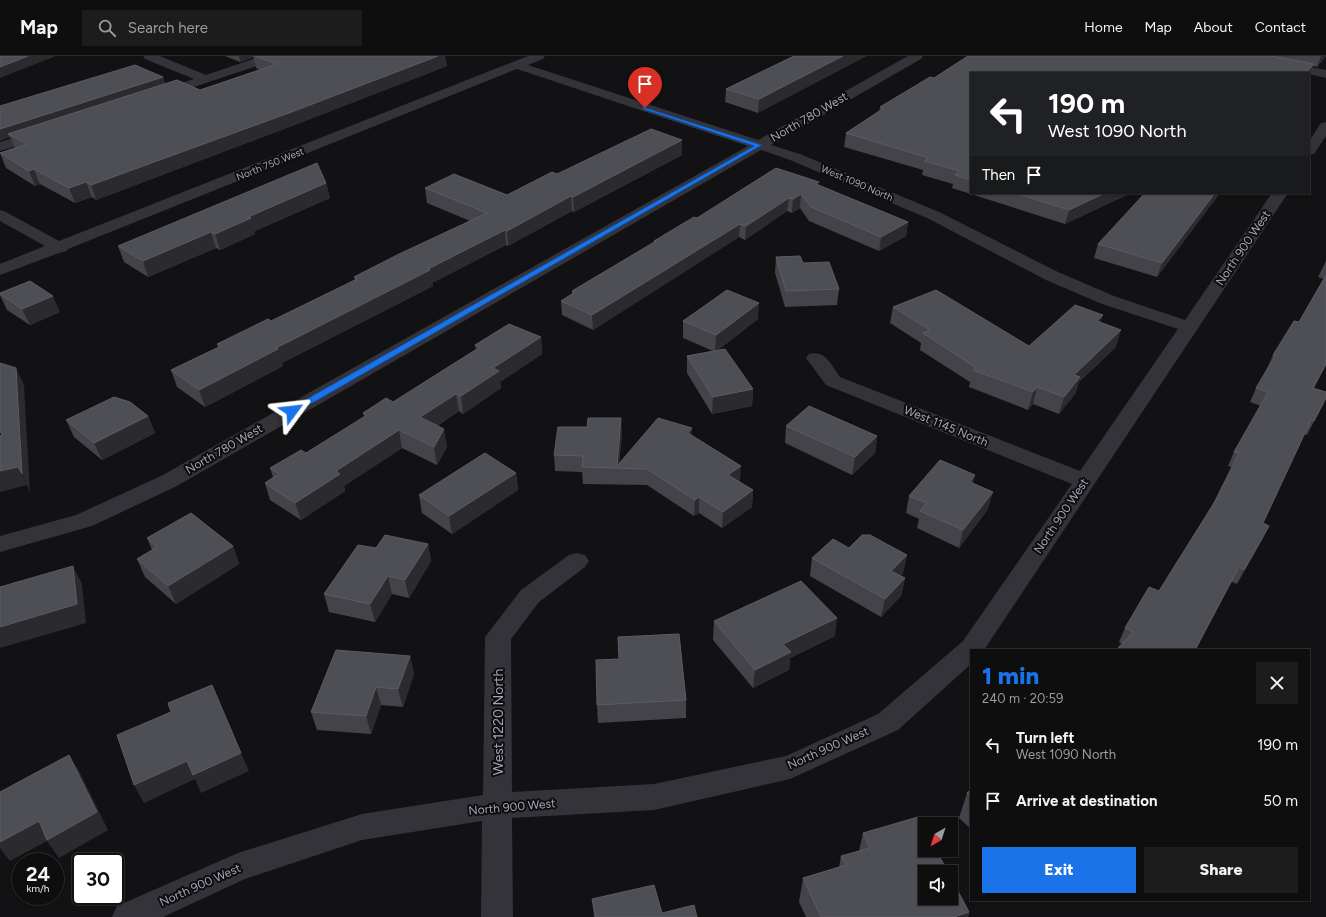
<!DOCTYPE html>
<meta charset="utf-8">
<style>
:root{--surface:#0e0e0f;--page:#1c1c1d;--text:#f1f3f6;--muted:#9b9c9e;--line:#2e2e2f;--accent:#1a73e8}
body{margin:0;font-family:Figtree,sans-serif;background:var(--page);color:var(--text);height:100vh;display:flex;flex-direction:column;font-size:15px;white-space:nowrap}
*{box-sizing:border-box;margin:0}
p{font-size:13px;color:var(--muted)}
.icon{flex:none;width:22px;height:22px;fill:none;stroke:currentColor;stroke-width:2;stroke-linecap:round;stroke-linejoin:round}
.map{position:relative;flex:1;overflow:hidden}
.sheet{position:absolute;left:970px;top:593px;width:340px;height:252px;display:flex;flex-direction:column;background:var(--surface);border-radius:0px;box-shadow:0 1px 3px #0004,0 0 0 1px var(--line)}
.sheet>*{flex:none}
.hud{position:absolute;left:970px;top:16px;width:340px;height:122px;border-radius:0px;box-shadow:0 1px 3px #0004,0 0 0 1px var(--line);background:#202124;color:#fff;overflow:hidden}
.needle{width:26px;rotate:219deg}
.buttons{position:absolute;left:918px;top:761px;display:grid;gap:8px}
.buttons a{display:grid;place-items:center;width:40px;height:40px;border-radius:0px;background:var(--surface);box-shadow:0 1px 3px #0004,0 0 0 1px var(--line);font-size:20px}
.speed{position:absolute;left:12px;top:797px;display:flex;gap:8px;font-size:20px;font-weight:700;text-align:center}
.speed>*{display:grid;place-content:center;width:52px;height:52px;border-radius:50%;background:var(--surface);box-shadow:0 1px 3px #0004,0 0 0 1px var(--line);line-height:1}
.speed small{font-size:10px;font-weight:400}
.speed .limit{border:2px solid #111;border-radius:6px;background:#fff;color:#111}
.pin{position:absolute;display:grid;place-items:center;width:34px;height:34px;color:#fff;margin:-41px -17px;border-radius:50% 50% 50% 0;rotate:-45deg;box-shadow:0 0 4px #0007}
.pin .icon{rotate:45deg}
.me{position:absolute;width:44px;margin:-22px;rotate:60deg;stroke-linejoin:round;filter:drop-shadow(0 0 3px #0008)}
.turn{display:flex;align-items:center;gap:14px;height:84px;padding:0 12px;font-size:18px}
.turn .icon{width:52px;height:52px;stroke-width:2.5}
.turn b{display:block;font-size:28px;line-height:34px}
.then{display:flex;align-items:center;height:38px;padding:0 12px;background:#0003;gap:8px;font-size:15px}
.round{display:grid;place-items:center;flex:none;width:42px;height:42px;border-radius:0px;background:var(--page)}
.head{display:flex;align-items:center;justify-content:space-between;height:68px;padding:0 12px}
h1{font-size:24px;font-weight:800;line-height:30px;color:var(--accent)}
.cta{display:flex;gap:8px;margin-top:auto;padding:8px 12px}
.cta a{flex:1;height:46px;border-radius:0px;background:var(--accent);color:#fff;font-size:16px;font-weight:800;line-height:46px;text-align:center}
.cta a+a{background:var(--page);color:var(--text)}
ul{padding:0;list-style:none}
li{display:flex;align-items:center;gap:12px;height:56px;padding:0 12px}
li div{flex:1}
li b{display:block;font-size:15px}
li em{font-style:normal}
header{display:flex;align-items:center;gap:24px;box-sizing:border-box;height:56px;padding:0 20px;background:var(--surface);border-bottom:1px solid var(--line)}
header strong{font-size:19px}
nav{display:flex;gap:22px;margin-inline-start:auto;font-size:14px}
.search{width:280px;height:36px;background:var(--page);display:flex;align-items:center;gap:10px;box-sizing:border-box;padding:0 14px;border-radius:0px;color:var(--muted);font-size:15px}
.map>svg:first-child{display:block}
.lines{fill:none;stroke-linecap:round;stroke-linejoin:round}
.street{fill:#333339;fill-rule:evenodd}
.wall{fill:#434349}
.shaded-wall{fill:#2b2b2f}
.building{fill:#4e4e55;stroke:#5b5c64}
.route{fill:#1a73e8;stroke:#114b97}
.labels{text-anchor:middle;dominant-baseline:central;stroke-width:4;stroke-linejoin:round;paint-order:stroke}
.far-street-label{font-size:10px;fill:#a3a6b5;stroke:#0d0d0f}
.street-label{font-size:12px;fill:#a3a6b5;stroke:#0d0d0f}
.near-street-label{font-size:14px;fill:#a3a6b5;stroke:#0d0d0f}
</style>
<header>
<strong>Map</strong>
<div class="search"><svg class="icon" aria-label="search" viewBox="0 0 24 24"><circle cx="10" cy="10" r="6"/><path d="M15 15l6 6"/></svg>Search here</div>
<nav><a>Home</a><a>Map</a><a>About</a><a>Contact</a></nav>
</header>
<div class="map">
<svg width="1326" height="861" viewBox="0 0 1326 861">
<rect width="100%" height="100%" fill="#121214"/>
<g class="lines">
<!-- street -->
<g class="street">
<polygon points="143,0 160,0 206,19 262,0 280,0 278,3 161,42 156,41 155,38 156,35 194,23 145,3"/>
<path d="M528 0H545L543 3 528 9 758 84 908 0H923L921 3 771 89 800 98 939 156 1058 216 1114 240 1185 264 1272 137H1288L984 594H971V608L898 674 790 723 654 754 512 762 513 861H481L482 765 362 784 245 823 163 861H112L117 850 238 797 362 758 483 739 485 581 521 534 569 499 577 497 585 499 589 505 585 511 539 546 511 583 512 736 654 728 786 700 878 658 963 585 1072 428 826 329 806 302 809 298C826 294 831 309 840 321L1080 415 1178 273 1102 248 1046 224 927 162 790 104 761 94 177 430 92 470 0 496V480L76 459 161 420 748 90 517 13 68 193 66 195 59 197 0 219V208L45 190 0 165V154L6 156 59 185Z"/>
<polygon points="1227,0 1252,0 1326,14 1326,22 1309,18 1309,17 1302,17 1233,4 1229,3"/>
<polygon points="1326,66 1326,80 1314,98 1309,99 1309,85 1321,67"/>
<polygon points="41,74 46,75 48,78 46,81 0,95 0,86"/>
</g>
</g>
<!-- wall -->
<g class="wall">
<polygon points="225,0 445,0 447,10 292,70 96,144 92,141 75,147 40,128 35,130 6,112 0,97 15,92 10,81 1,84 0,84 0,50 163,21 165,27 200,34 260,14 256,12 253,1 240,6"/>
<polygon points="794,0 758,57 725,46 726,33"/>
<polygon points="968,0 1326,0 1317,11 1313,10 1309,20 971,17 971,137 1131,137 1065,168 952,132 953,128 922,119 923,114 844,91 846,77 879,56 880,51 934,22"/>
<polygon points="682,99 574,156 572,155 508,190 506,189 432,227 433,230 282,307 283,310 205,351 177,331 171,314 218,292 217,288 271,265 355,224 354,221 470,165 427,147 425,132 507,139 557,118"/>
<polygon points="326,127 330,142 255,175 255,178 220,194 216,192 148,221 124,206 118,190"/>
<polygon points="819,130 908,166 906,180 879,195 809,165 800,152 792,157 787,155 745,184 739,181 593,274 562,259 561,245 572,238 572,235 654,187 654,185 697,162"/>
<polygon points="1220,137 1157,221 1094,202 1098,188"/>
<polygon points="776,201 803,207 839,233 837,249 785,251 775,217"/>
<polygon points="1326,205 1326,309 1314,332 1326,342 1307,379 1304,378 1263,467 1269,470 1262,484 1237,528 1232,526 1122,588 1119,586 1125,572 1159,535 1214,447 1232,411 1228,410 1234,396 1261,350 1250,346 1256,332 1267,313 1273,299 1299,266 1324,223 1318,221"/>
<polygon points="0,237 60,256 30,269 7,254 0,239"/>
<polygon points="893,251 1029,290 1100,266 1116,291 1079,326 1075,338 1059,358 1033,348 1028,354 969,331 970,326 920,294 921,287 890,267"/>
<polygon points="758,263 718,294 753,333 752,350 712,358 687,317 687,300 713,295 683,282 683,265"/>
<polygon points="541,281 542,298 500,326 501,332 463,358 459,355 437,370 447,391 437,409 402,392 344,430 345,435 301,464 270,444 265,427 273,421 270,412 306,397 364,361 363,357 393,346 476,294 475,289"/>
<polygon points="148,360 155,377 102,404 74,381 66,364"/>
<polygon points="786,370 877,380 875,397 852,419 785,387"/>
<polygon points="622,378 619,407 691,379 740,427 753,434 752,451 722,472 699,457 694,460 647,429 583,428 582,416 555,415 554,399"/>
<polygon points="516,417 518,434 452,478 422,457 419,439"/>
<polygon points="975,419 973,427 988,453 959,492 917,472 919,463 906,457 909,440"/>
<polygon points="147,482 233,490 239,508 176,548 145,521 137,503 152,494"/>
<polygon points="428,488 431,505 409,542 392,538 375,566 329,556 324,538 376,492"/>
<polygon points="849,492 907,499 903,517 900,520 905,522 901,540 881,561 810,520 812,502"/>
<polygon points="714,565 835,580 790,602 789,614 753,632 713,584"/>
<polygon points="410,600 414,618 403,651 381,649 371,678 317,674 311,656"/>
<polygon points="619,603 686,644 686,662 598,667 597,649"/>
<polygon points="971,733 971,773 959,762 967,737"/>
<polygon points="863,777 969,856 968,861 806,861 799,846 803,822 839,811 841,800 859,795"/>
<polygon points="592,843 662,857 697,861 594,861"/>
</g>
<!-- shaded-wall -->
<g class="shaded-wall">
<polygon points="28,0 56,0 0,22 0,11"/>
<polygon points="239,0 253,0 253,1 240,6"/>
<polygon points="438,0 445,0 447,10 292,70 96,144 91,129"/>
<polygon points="843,0 867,0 758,57 759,43"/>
<polygon points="1321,0 1326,0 1317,11"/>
<polygon points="1314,8 1309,20 1309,17 1306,17"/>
<polygon points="163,21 166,30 8,78 10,81 1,84 0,82 0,73"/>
<polygon points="682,84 682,99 574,156 573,141"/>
<polygon points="34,113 40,128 35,130 29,115"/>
<polygon points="86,126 92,141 75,147 69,132"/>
<polygon points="326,127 330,142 255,175 255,178 220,194 215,178 248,161"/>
<polygon points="1105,137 1131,137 1065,168 1069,154"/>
<polygon points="1215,137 1220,137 1157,221 1162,207"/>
<polygon points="801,138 800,152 792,157 793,143"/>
<polygon points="571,140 572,155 508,190 507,175"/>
<polygon points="789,142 787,155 745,184 746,170"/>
<polygon points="908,166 906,180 879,195 881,181"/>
<polygon points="740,168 739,181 593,274 592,259"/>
<polygon points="505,174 506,189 432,227 433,230 282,307 283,310 205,351 199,334 276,292 428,213"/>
<polygon points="211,176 216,192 148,221 143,205"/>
<polygon points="53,240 60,256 30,269 22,253"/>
<polygon points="759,247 758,263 715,296 716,279"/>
<polygon points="1103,259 1097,276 1097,265"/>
<polygon points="1121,274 1116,291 1079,326 1075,338 1059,358 1064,341 1074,319"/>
<polygon points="541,281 542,298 500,326 501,332 463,358 461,340 493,312"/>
<polygon points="1326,308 1326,309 1306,346 1313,332"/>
<polygon points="16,312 24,329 30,436 22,418"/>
<polygon points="1037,331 1033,348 1028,354 1033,336"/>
<polygon points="753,333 752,350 712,358 713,341"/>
<polygon points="456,338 459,355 423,378 420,361"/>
<polygon points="1326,342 1322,351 1307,379 1314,365"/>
<polygon points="148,360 155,377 102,404 94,387"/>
<polygon points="621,362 622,378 619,412 617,410"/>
<polygon points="692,372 691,389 688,377"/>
<polygon points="444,373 447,391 437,409 434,391"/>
<polygon points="399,374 402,392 344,430 345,435 301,464 295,447 336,415"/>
<polygon points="877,380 875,397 852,419 855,401"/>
<polygon points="741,410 740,427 728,419"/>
<polygon points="18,411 27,429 0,436 0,415"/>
<polygon points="516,417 518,434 452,478 449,460"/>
<polygon points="975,419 971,437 970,426"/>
<polygon points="753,434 752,451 722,472 723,456"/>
<polygon points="993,436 988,453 959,492 963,474"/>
<polygon points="699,441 699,457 694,460 695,444"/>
<polygon points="1269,470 1262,484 1237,528 1244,514"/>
<polygon points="428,488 431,505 409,542 405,524"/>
<polygon points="233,490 239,508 176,548 168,530"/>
<polygon points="907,499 903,517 888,533 891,515"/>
<polygon points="73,510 82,528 86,567 0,592 0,571"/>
<polygon points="1239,511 1196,594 1195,594"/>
<polygon points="388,520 392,538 375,566 370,548"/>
<polygon points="905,522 901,540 881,561 885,543"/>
<polygon points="837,562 835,580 790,602 789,614 753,632 755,614 783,588"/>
<polygon points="410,600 414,618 403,651 398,633"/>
<polygon points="376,631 381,649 371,678 366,660"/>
<polygon points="241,697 249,715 201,737 195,723 144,747 134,729 187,705"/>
<polygon points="69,699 80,717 108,774 59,802 47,785 10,805 0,792 0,786 39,765"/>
<polygon points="969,856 968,861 954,861"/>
</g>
<!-- building -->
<g class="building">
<polygon points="0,0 28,0 0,11"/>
<polygon points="255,0 438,0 289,57 91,129 86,126 69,132 34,113 29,115 0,97 27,88 8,78 177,24 200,34 277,8"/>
<polygon points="794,0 843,0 759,43 726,33"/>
<polygon points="968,0 1272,0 1314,8 1306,17 971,17 971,124 955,119 959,115 924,105 929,102 846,77 884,52 880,51 930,21 934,22"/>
<polygon points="135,9 163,21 0,73 0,50"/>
<polygon points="651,73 682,84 573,141 571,140 507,175 505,174 428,213 430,214 276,292 278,293 199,334 171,314 221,290 217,288 268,263 271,265 357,223 354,221 397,199 487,157 425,132 454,118 507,139 552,116 557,118"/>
<polygon points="317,107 326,127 248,161 251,162 215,178 211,176 143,205 118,190"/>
<polygon points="776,112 819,126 816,128 908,166 881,181 811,151 801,138 793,143 789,142 746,170 740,168 592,259 561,245 575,236 572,235 656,185 654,185 694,161 697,162"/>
<polygon points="1015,137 1105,137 1069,154"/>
<polygon points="1145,137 1215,137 1162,207 1098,188"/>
<polygon points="800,200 803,207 829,206 839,233 786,235 776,201"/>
<polygon points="1326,219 1326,308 1313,332 1326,336 1326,342 1314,365 1311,364 1263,467 1269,470 1244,514 1239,511 1195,594 1116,594 1133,576 1125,572 1149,531 1159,535 1214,447 1239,397 1234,396 1268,336 1256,332 1275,300 1273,299 1294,265 1299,266"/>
<polygon points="30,225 53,240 22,253 0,238 0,237"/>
<polygon points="727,234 759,247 716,279 683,265"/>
<polygon points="936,234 1029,290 1075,249 1103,259 1097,265 1121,274 1074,319 1080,321 1064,341 1037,331 1033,336 973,314 975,311 923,277 930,274 893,251"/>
<polygon points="509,268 541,281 493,312 499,315 461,340 456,338 420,361 444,373 434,391 399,374 336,415 340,418 295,447 265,427 279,418 270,412 301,394 306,397 367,359 363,357 386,342 393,346 480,291 475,289"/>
<polygon points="725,293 753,333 713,341 687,300"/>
<polygon points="0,307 16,312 22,418 18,411 0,415 0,380 2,379 0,375"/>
<polygon points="114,341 130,346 148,360 94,387 66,364"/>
<polygon points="809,350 877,380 855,401 786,370"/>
<polygon points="588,362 621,362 617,410 658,362 692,372 688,377 741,410 728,419 753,434 723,456 699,441 695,444 647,413 582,411 583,400 554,399 558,371 587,371"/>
<polygon points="485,397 516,417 449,460 419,439"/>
<polygon points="940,404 975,419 970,426 993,436 963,474 920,455 927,447 909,440"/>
<polygon points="191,457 233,490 168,530 137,503 157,491 147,482"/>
<polygon points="385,479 428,488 405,524 388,520 370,548 324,538 358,489 376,492"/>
<polygon points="862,479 870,479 907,499 891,515 905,522 885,543 812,502 833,483 849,492"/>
<polygon points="73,510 77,548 0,571 0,531"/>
<polygon points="801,525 837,562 783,588 791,596 755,614 714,565"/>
<polygon points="679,578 686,644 597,649 596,604 619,603 618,581"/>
<polygon points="336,594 410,600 398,633 376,631 366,660 311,656"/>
<polygon points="212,629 241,697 193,719 187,705 134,729 117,679 171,656 168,647"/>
<polygon points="69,699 97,756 47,784 39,765 0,786 0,736"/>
<polygon points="971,733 971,740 967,737"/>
<polygon points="918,761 925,774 925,794 936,794 948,816 925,816 925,842 951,842 951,822 969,856 954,861 821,861 803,822 846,809 841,800 870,792 863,777"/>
<polygon points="654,829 662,857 694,849 697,861 596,861 592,843"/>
</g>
<!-- route -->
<polygon class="route" points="643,51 762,89 295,357 289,357 288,355 289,353 754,90 643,53"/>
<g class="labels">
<!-- far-street labels -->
<g class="far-street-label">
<text transform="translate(270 108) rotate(-22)">North 750 West</text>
<text transform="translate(857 127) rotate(23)">West 1090 North</text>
</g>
<!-- street labels -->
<g class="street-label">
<text transform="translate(809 61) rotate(-30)">North 780 West</text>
<text transform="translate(1243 192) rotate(-56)">North 900 West</text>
<text transform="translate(946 370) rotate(22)">West 1145 North</text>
<text transform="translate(224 393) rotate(-30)">North 780 West</text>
<text transform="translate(1061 460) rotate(-56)">North 900 West</text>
<text transform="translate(828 692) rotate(-24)">North 900 West</text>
<text transform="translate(512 751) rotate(-5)">North 900 West</text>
<text transform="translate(200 829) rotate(-24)">North 900 West</text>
</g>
<!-- near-street labels -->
<g class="near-street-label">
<text transform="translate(498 666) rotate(-90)">West 1220 North</text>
</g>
</g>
</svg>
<div class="buttons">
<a><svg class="needle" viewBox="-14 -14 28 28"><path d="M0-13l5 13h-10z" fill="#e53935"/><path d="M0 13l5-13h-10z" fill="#9b9c9e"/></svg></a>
<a><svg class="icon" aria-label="sound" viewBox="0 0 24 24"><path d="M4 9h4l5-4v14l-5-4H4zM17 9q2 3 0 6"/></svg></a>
</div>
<div class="speed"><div>24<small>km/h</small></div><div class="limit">30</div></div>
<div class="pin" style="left:645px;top:52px;background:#d93025"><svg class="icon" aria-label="arrive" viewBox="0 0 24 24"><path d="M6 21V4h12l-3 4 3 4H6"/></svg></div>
<svg class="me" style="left:292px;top:355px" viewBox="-20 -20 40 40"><path d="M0-17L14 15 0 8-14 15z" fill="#1a73e8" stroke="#fff" stroke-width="4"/></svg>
<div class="hud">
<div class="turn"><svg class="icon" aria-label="left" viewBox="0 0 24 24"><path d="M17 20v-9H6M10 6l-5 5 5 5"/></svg><div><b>190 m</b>West 1090 North</div></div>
<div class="then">Then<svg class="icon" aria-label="arrive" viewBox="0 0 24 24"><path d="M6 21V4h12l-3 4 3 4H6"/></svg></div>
</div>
<section class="sheet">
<div class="head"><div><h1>1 min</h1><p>240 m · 20:59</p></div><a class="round"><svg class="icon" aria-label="close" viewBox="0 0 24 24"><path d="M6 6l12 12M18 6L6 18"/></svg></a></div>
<ul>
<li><svg class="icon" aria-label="left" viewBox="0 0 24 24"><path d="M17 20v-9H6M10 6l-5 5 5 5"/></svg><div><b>Turn left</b><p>West 1090 North</p></div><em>190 m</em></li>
<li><svg class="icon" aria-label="arrive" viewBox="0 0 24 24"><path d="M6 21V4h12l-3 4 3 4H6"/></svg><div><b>Arrive at destination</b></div><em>50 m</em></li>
</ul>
<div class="cta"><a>Exit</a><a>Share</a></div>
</section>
</div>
